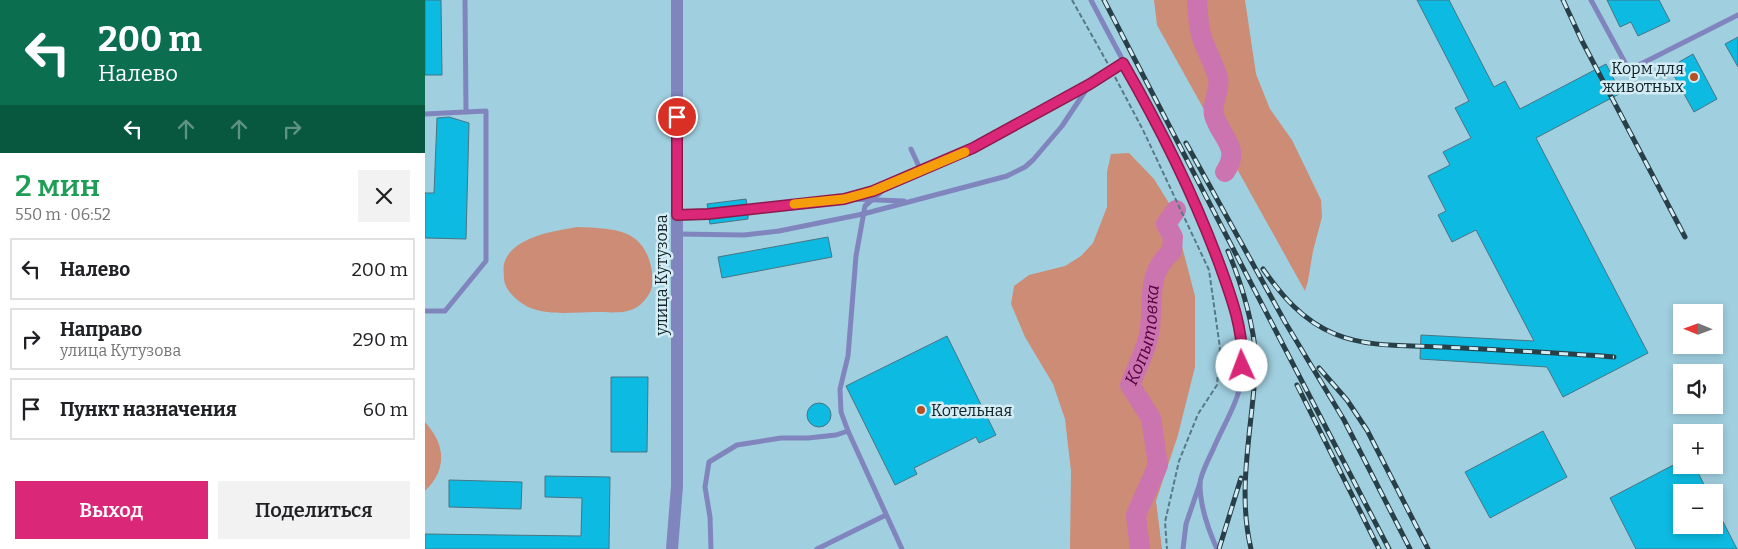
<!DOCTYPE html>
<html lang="ru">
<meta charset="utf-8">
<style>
:root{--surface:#fff;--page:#f2f2f2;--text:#202124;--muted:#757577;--line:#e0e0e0;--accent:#db2777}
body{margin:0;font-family:Bitter,serif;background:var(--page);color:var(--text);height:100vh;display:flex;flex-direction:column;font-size:19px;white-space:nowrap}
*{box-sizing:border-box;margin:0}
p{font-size:16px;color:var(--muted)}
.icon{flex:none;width:28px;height:28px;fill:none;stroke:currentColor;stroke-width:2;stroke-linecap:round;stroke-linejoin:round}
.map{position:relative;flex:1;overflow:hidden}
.sheet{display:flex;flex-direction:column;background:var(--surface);width:425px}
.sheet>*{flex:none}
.banner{background:#0b6e4f;color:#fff;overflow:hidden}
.needle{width:32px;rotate:271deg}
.controls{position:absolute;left:1248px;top:304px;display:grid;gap:10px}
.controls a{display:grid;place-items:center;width:50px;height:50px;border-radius:0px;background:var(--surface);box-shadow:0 2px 8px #0003;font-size:25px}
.pin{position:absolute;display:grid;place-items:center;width:42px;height:42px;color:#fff;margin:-21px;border:2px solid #fff;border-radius:50%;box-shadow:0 1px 5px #0007}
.me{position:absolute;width:55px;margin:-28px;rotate:358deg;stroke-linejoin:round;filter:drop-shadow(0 0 4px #0008)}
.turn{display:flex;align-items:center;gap:18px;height:105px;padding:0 15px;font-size:22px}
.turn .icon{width:65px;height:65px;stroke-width:2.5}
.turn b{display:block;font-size:35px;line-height:42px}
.lanes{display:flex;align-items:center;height:48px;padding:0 15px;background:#0003;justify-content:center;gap:25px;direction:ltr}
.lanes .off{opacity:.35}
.round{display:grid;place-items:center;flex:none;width:52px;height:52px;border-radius:0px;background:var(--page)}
.head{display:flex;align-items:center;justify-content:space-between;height:85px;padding:0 15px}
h1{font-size:30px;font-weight:600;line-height:38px;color:#1e9e55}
.primary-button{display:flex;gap:10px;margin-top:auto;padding:10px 15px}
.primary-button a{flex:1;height:58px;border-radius:0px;background:var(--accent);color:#fff;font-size:20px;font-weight:600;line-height:58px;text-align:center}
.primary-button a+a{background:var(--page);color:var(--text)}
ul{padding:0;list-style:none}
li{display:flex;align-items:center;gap:15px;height:62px;margin:0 10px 8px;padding:0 5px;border:2px solid var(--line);border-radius:0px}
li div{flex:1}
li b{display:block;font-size:19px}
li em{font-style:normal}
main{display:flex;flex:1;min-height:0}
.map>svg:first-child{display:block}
.green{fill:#cd8c75}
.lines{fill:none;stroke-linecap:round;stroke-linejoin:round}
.river{stroke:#cc74b0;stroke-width:20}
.building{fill:#0dbae1;stroke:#487584}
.path{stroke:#587984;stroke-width:2;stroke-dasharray:5 2.5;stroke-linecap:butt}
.service{stroke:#8185be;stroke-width:5}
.tertiary{stroke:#8185be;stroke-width:12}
.rail-casing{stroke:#283f47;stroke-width:5}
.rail{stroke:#d4ecf4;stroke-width:3;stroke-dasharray:9;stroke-linecap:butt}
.route-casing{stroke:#8e194d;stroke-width:12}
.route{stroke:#db2777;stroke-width:9}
.slow{stroke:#f59e0b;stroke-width:9}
.poi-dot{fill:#b64f26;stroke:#d4ecf4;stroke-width:2}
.labels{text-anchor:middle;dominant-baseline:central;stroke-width:5;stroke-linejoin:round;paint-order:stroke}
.poi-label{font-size:16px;fill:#11242a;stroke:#d4ecf4;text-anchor:end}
.street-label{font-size:16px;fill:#11242a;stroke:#d4ecf4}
.water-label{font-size:18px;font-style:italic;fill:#540141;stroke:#d4ecf4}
</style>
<main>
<section class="sheet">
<div class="banner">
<div class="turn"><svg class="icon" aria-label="left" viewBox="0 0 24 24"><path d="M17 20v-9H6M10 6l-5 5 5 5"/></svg><div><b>200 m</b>Налево</div></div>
<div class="lanes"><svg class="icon" aria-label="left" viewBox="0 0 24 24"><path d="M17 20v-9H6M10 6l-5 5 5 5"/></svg><svg class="icon off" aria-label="ahead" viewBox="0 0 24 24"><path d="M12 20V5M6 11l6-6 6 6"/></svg><svg class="icon off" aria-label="ahead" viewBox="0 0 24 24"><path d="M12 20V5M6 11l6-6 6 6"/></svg><svg class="icon off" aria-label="right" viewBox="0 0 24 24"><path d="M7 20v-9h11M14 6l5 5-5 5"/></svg></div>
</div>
<div class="head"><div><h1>2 мин</h1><p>550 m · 06:52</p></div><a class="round"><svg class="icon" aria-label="close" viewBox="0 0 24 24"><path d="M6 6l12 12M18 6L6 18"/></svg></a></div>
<ul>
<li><svg class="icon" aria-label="left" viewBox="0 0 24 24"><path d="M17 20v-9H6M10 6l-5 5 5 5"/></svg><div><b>Налево</b></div><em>200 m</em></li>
<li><svg class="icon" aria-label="right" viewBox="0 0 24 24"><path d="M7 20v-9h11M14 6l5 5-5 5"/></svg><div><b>Направо</b><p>улица Кутузова</p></div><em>290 m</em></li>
<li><svg class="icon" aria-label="arrive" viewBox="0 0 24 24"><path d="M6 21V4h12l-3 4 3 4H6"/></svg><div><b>Пункт назначения</b></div><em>60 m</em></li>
</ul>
<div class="primary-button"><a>Выход</a><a>Поделиться</a></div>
</section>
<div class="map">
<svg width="1313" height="549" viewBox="0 0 1313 549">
<rect width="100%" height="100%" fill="#a0cfdf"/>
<!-- green -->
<g class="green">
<polygon points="729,0 820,0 831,74 845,109 867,140 896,200 897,217 888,251 883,281 880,291 732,25"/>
<polygon points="704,153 729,179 747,208 770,296 770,367 753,435 731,501 737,549 645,549 646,471 640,419 628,384 600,337 586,304 589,286 604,275 640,266 656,256 668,243 682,207 682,172 686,154"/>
<path d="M152 227C189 229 220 227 227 272 229 287 226 295 215 305 203 315 185 312 171 312 149 312 124 316 103 307 93 302 80 291 79 279 79 275 78 268 79 264 86 237 129 231 152 227Z"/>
<path d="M0 422C20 444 23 469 0 491Z"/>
</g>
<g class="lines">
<!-- river -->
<g class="river">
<path d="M772 0C773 13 773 26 777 38 782 52 789 64 793 78 796 91 786 102 789 115 795 137 817 147 800 172"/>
<path id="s1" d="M715 549 711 515 733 465 726 418 705 385C711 369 721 351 724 334 730 302 719 276 747 251L748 237 741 224 751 210"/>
</g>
</g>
<!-- building -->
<g class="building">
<polygon points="0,0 16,0 17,75 0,75"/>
<polygon points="992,0 1024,0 1069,87 1080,81 1095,109 1181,64 1196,93 1111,138 1223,353 1138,397 1122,367 995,359 996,335 1109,341 1051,230 1027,242 1013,215 1021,211 1003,176 1025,165 1018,152 1046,138 1030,108 1044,101"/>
<polygon points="1182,0 1234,0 1245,21 1213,36 1206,22 1195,27"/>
<polygon points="1313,37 1313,67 1300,44"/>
<polygon points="1268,54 1292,99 1269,112 1247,72 1257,67 1254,62"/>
<polygon points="24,117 44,123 41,239 0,238 0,193 9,193 12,118"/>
<polygon points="321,199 322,205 283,210 282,204"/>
<polygon points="323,214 323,219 285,224 284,218"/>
<polygon points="403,237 407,257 297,278 293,257"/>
<polygon points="522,336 571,435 554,443 551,437 489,468 492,474 470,485 421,386"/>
<polygon points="186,377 223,377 222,452 186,452"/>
<circle cx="394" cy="415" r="12"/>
<polygon points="1118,431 1142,477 1065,518 1040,472"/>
<polygon points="1256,461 1256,465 1269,465 1283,492 1256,492 1256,525 1289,525 1289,504 1312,549 1211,549 1185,498"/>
<polygon points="120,476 185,477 184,549 0,549 0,534 156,536 157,498 120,497"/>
<polygon points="24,480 97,482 96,509 24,507"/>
</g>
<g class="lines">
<!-- path -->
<g class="path">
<polyline points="647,0 683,64"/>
<polyline points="690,77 718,130 784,270 795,348 792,385 773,414 754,461 740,522 742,549"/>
</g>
<!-- service -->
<g class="service">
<polyline points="40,0 41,112"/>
<path d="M666 0C710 85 759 167 792 258 800 282 812 308 815 333 818 354 819 377 812 397 806 414 797 429 790 445 786 455 775 474 775 484 775 507 783 529 792 549"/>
<polyline points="1166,0 1204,70 1313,15"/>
<polyline points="0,114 61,111 61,261 20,311 0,311"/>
<polyline points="486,149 496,171"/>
<polyline points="425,199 479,201"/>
<polyline points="252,215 283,214 419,199 448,191 549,148 664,84"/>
<polyline points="253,234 319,235 354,231 438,214 582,176 600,167 608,160 637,126 665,84 699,63"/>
<polyline points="423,431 477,549"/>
<polyline points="286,549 285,517 280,487 284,462 312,445 356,438 383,438 411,435 423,431 416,412 415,389 423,356 431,256 440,206 465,184"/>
<polyline points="392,549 461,515"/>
<polyline points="758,549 761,524 775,483"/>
</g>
<!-- tertiary -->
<polyline class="tertiary" points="247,549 252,486 252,0"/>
<defs>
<g id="rail">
<polyline points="679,0 964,549"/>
<polyline points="1138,0 1157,41 1260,237"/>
<polyline points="761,143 860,322 919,420 985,549"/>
<path d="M803 251C817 285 828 321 831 358 829 421 811 487 826 549"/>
<path d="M838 269C857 296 878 321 910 334 943 348 983 345 1019 347 1076 350 1133 353 1189 357"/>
<polyline points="894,368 922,400 942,430 1003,549"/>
<polyline points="872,385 954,549"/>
<polyline points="794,549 816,478"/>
</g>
</defs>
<!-- rail casing -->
<use href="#rail" class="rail-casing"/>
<!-- rail -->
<use href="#rail" class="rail"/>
</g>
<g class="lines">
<defs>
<path id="route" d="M252 117V215L283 214 419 199 448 191 548 148 665 84 698 63C735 127 768 193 794 263 806 296 819 330 817 366"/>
</defs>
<!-- route casing -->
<use href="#route" class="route-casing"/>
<!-- route -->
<use href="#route" class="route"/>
<!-- slow -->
<polyline class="slow" points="369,204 419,199 448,191 540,152"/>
</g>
<!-- markers -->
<g class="poi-dot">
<circle cx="1269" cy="77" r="5"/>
<circle cx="496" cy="410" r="5"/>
</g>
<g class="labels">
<!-- poi labels -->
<g class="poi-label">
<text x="1259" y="68">Корм для<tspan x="1259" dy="18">животных</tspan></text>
<text x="506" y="410" text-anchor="start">Котельная</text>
</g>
<!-- street labels -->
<g class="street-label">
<text transform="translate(236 275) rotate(-90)">улица Кутузова</text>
</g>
<!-- water labels -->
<g class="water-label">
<text stroke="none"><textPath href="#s1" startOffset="228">Копытовка</textPath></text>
</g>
</g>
</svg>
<div class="controls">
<a><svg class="needle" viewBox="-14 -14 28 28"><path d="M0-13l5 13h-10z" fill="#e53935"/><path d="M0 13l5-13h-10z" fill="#757577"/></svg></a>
<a><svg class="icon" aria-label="sound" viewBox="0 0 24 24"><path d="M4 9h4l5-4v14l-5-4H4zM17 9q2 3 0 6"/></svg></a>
<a>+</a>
<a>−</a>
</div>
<div class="pin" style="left:252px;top:117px;background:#d93025"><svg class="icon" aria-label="arrive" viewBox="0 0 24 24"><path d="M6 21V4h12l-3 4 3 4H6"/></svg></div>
<svg class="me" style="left:817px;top:366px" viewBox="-20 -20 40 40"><circle r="19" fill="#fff"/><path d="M0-13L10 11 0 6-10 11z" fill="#db2777"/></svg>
</div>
</main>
